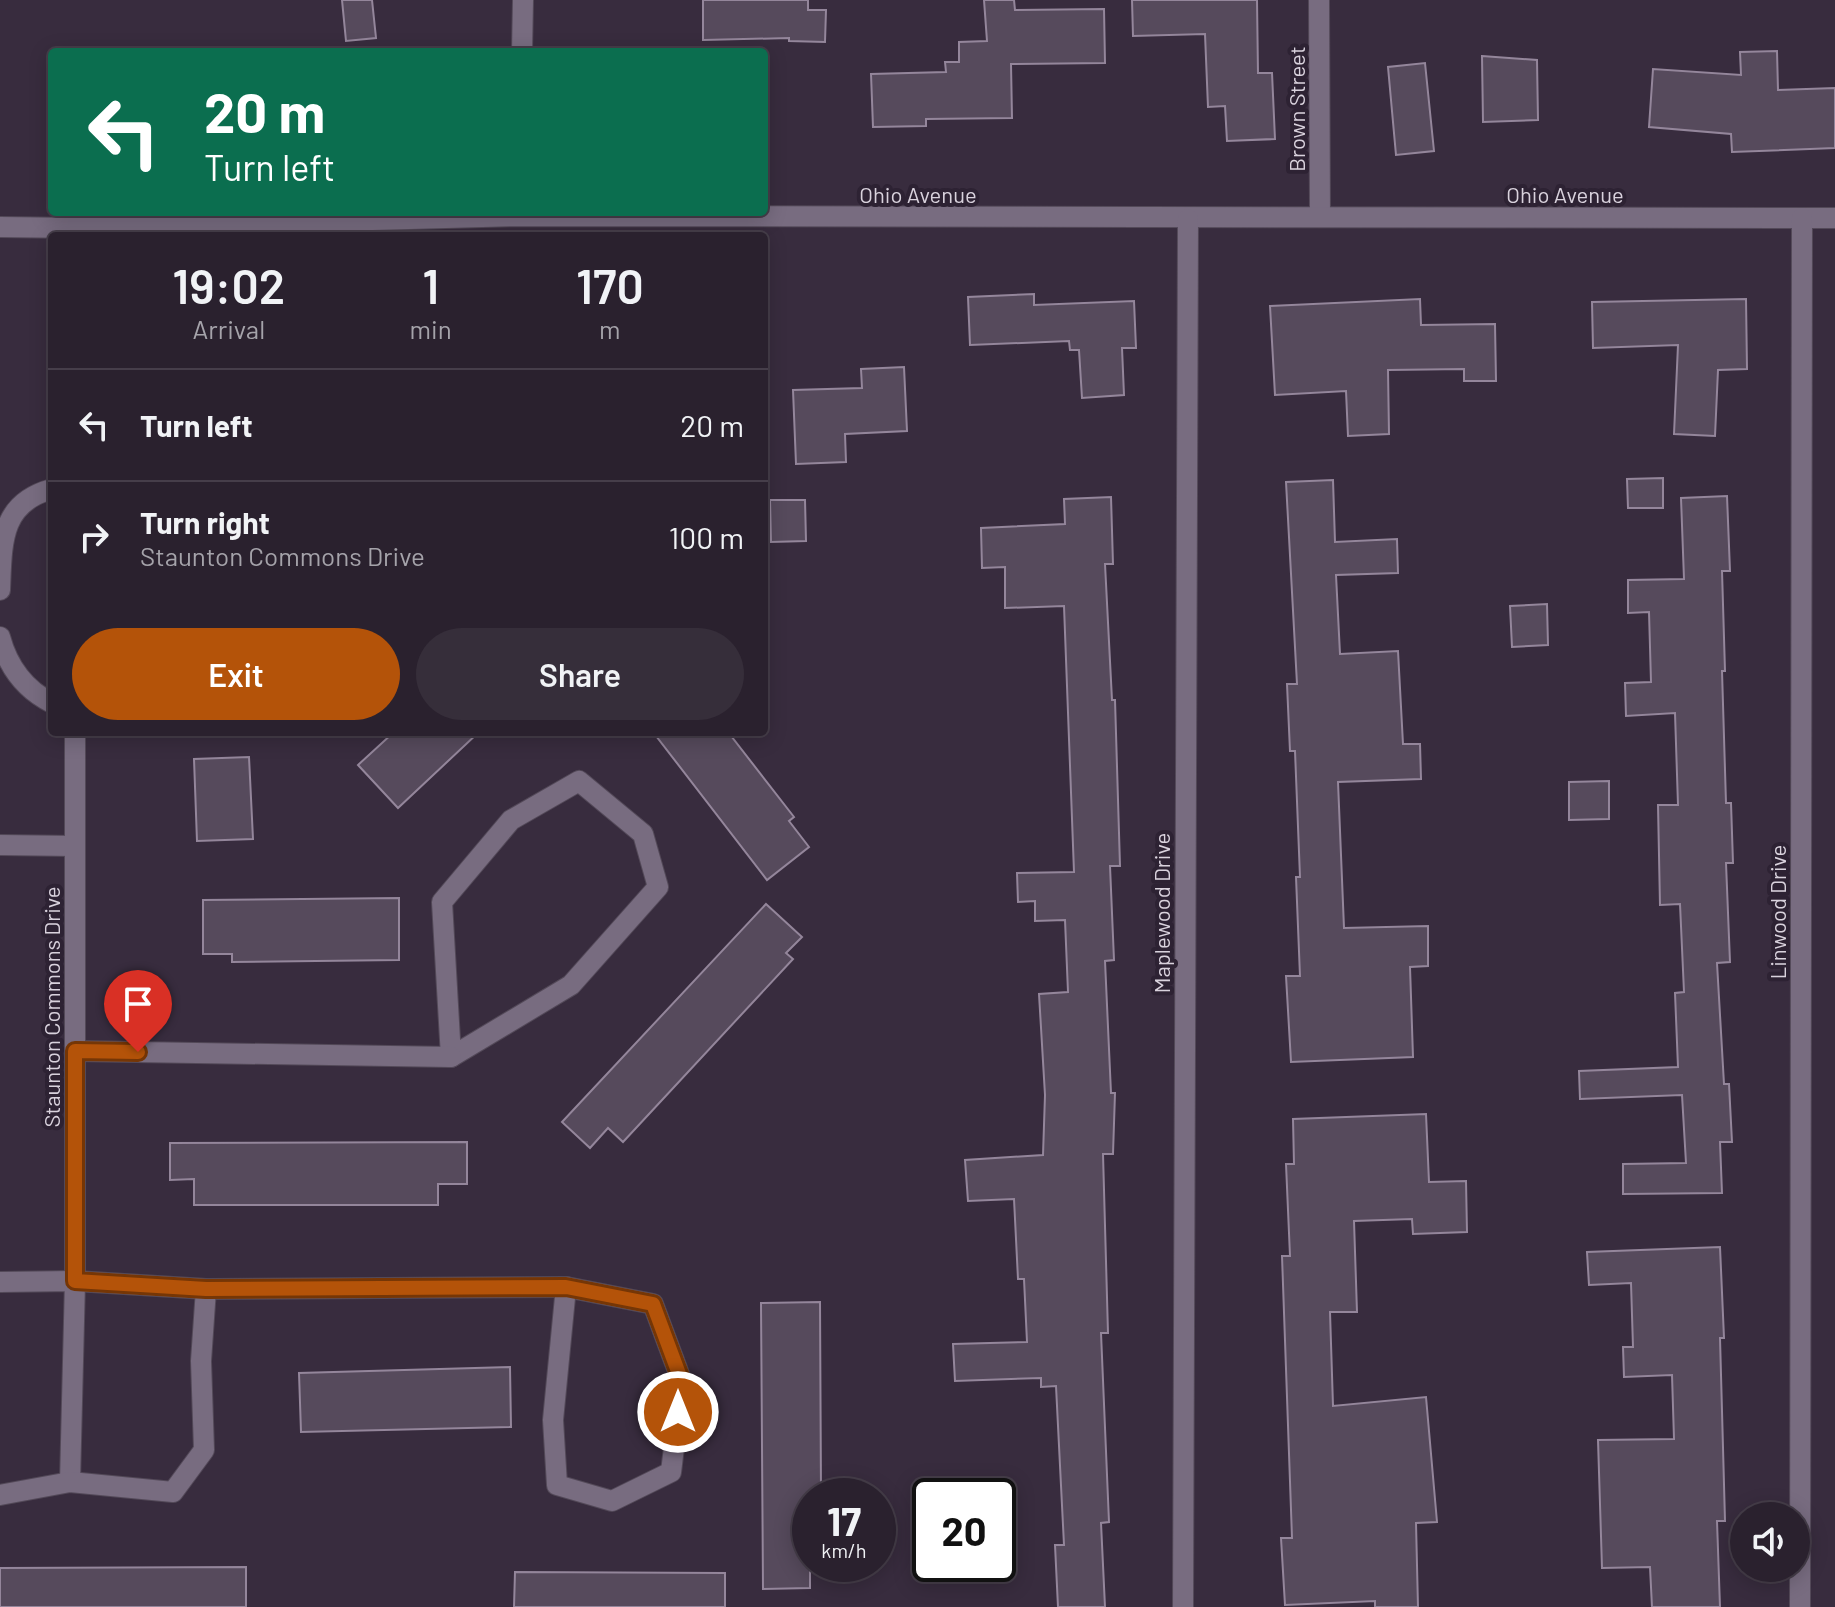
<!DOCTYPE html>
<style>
:root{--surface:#2a212e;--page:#362e3a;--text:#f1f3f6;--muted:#a5a3aa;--line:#463e4a;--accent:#b45309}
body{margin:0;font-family:Barlow,sans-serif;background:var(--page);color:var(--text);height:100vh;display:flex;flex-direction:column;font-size:30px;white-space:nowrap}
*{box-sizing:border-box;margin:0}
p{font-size:26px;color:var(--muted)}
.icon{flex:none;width:44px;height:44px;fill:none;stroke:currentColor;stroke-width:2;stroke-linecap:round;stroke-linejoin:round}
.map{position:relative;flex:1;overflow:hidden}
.drawer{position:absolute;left:48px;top:232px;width:720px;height:504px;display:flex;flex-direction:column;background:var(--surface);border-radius:8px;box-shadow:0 4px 20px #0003,0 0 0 2px var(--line)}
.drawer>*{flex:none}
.hud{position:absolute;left:48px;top:48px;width:720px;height:168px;border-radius:8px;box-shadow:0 4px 20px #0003,0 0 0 2px var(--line);background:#0b6e4f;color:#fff;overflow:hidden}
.buttons{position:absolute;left:1730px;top:1502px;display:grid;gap:16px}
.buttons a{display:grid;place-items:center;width:80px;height:80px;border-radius:50%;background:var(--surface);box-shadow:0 4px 20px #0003,0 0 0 2px var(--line);font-size:40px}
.speed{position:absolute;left:792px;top:1478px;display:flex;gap:16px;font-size:40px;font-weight:700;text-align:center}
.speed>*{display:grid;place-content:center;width:104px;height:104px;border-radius:50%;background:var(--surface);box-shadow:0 4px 20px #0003,0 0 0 2px var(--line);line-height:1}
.speed small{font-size:20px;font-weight:400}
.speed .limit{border:4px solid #111;border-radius:12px;background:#fff;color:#111}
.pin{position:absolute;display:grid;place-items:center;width:68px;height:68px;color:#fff;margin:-82px -34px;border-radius:50% 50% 50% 0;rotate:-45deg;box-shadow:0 0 8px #0007}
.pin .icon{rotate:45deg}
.me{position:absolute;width:88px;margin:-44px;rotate:0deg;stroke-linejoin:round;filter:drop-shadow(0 0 6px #0008)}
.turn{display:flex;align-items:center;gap:28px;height:168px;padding:0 24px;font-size:36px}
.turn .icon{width:104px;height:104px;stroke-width:2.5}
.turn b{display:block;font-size:56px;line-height:68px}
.eta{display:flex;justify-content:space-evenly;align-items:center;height:136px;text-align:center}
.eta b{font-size:48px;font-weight:600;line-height:56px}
.button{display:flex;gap:16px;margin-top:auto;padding:16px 24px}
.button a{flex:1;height:92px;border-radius:48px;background:var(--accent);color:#fff;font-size:32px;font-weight:600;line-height:92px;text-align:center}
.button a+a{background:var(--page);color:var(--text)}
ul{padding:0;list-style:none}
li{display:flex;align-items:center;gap:24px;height:112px;padding:0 24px;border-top:2px solid var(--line)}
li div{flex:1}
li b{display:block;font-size:30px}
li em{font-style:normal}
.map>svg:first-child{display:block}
.building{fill:#564a5c;stroke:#94869b;stroke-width:2}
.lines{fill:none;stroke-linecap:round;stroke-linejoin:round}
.lane-casing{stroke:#534958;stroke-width:22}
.street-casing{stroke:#534958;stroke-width:22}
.lane{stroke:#786c80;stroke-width:20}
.street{stroke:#786c80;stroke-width:20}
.route-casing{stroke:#753606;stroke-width:20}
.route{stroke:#b45309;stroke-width:14}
.labels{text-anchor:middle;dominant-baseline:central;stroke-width:8;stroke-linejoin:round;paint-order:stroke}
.street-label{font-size:22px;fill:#d9d2dd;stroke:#2d2233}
</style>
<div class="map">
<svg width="1835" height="1607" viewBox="0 0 1835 1607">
<rect width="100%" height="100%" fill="#382c3e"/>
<!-- building -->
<g class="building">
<polygon points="342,0 372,0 376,38 346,41"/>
<polygon points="703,0 808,0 808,10 826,10 825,42 789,41 789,38 703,40"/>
<polygon points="984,0 1014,0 1015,10 1104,9 1105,63 1011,64 1012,118 926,119 926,126 873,127 871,74 946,72 945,62 959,62 959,42 987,41"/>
<polygon points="1132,0 1257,0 1258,73 1272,73 1275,139 1227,141 1225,106 1208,107 1205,34 1133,36"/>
<polygon points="1777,51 1778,90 1835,88 1835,148 1732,152 1731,134 1649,127 1653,69 1741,75 1740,52"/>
<polygon points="1482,56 1537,60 1538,120 1483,122"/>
<polygon points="1425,63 1434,151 1396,155 1388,67"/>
<polygon points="1034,294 1034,305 1134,301 1136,348 1122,348 1124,395 1082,398 1079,350 1070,350 1069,341 970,345 968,297"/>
<polygon points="1420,299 1421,325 1495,324 1496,381 1464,381 1464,369 1388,370 1389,434 1348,436 1346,391 1275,395 1270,306"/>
<polygon points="1746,299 1747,369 1718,370 1715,436 1674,434 1678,345 1593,348 1592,302"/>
<polygon points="904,367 907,431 845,434 846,462 796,464 793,390 862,388 861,369"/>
<polygon points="1663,478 1663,508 1628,508 1627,479"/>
<polygon points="1333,480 1335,542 1397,539 1398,573 1336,575 1340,654 1398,651 1403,744 1420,744 1421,779 1338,782 1344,928 1428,926 1428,966 1410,967 1413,1057 1291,1062 1286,976 1300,976 1296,877 1300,877 1295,751 1290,751 1287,684 1297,684 1286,482"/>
<polygon points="1727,496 1730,571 1722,571 1725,671 1722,671 1726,803 1731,803 1733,863 1726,863 1730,962 1717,963 1724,1084 1729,1084 1732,1142 1720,1142 1722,1193 1623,1194 1623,1164 1686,1163 1682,1095 1580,1099 1579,1071 1678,1067 1675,993 1684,992 1680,904 1660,905 1658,805 1678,805 1675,713 1626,716 1625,683 1651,682 1649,612 1628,613 1628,580 1684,579 1681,498"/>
<polygon points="1111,497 1113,564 1105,564 1112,700 1115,700 1120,866 1110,866 1114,960 1105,961 1111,1093 1115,1093 1113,1154 1103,1154 1108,1333 1101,1333 1109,1522 1101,1523 1105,1607 1058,1607 1055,1545 1064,1545 1056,1386 1041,1387 1041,1378 955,1381 953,1344 1027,1342 1024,1279 1018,1279 1014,1199 968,1201 965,1160 1043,1155 1045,1095 1039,994 1068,992 1065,920 1035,921 1035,901 1018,902 1017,873 1074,872 1064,606 1005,608 1005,567 982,568 981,528 1065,524 1064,499"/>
<polygon points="770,500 805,500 806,541 771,542"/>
<polygon points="1547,604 1548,645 1512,647 1510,606"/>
<polygon points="394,732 479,732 398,808 358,765"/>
<polygon points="653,732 728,732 794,817 789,821 809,847 767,880"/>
<polygon points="249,757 253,839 197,841 194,759"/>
<polygon points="1609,781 1609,819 1569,820 1569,782"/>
<polygon points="399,898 399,960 232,962 232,954 203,954 203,900"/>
<polygon points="766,904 802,937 786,953 793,959 623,1142 608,1128 590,1148 562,1122"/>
<polygon points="1426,1114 1429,1182 1466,1181 1467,1232 1413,1234 1412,1219 1354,1221 1357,1312 1330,1312 1333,1406 1426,1397 1437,1522 1416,1523 1418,1607 1375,1607 1375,1601 1285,1605 1281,1538 1292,1538 1282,1256 1290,1256 1286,1164 1294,1164 1293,1119"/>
<polygon points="467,1142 467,1184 438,1184 438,1205 194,1205 194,1179 170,1180 170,1143"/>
<polygon points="1720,1247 1724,1338 1720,1338 1725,1521 1717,1521 1720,1607 1652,1607 1650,1567 1602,1568 1598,1440 1674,1439 1672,1375 1624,1377 1623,1347 1633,1347 1631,1283 1589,1285 1587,1252"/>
<polygon points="820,1302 821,1496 810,1496 810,1588 763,1589 761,1303"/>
<polygon points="510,1367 511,1427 301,1432 299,1373"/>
<polygon points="246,1567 246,1607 0,1607 0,1568"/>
<polygon points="515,1572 725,1573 725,1607 514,1607"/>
</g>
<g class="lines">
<defs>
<g id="lane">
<path d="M0 590C2 543 0 503 52 489"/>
<path d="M0 637C8 667 24 689 52 703"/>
<polygon points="579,781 643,834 658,887 571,985 451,1057 442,902 511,820"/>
<polyline points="0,845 75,846"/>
<polyline points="75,1051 451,1057"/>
<polyline points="0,1282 75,1281 206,1289 566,1287"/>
<polygon points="566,1287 653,1304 682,1382 671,1472 612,1501 557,1485 553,1420"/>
<polyline points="70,1482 75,1281"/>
<polyline points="0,1495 70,1482 173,1492 204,1450 201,1361 206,1289"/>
</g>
<g id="street">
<polyline points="1319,0 1320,217"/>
<polyline points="522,52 523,0"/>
<polyline points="0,227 76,228 519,216 1835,218"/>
<polyline points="75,1281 75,732"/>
<polyline points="1183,1607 1188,219"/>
<polyline points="1800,1607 1802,218"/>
</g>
</defs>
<!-- lane casing -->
<use href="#lane" class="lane-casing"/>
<!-- street casing -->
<use href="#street" class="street-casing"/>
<!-- lane -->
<use href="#lane" class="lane"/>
<!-- street -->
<use href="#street" class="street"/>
</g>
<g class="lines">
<defs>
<polyline id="route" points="138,1052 75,1051 75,1281 206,1289 566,1287 653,1304 682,1382 678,1412"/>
</defs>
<!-- route casing -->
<use href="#route" class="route-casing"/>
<!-- route -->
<use href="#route" class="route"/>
</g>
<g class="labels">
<!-- street labels -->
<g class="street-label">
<text transform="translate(1296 109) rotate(-90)">Brown Street</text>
<text x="918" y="194">Ohio Avenue</text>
<text x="1565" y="194">Ohio Avenue</text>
<text transform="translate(1777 912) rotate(-90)">Linwood Drive</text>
<text transform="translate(1161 913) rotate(-90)">Maplewood Drive</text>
<text transform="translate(51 1007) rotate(-90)">Staunton Commons Drive</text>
</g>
</g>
</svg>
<div class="buttons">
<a><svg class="icon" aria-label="sound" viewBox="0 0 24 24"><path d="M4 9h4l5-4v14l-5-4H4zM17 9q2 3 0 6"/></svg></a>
</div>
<div class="speed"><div>17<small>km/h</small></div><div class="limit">20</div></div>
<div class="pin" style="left:138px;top:1052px;background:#d93025"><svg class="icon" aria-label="arrive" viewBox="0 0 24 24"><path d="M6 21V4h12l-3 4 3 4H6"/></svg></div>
<svg class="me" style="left:678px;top:1412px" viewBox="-20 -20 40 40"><circle r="17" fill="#b45309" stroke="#fff" stroke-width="3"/><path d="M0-11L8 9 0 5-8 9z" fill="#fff"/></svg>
<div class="hud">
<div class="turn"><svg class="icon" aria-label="left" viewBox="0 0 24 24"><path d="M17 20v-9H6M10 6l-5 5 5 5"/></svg><div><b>20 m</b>Turn left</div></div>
</div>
<section class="drawer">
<div class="eta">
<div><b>19:02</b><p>Arrival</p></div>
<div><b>1</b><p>min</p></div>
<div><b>170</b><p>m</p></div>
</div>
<ul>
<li><svg class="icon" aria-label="left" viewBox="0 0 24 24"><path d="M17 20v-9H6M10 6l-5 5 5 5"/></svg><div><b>Turn left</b></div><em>20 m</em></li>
<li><svg class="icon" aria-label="right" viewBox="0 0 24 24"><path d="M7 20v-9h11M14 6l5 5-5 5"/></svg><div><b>Turn right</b><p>Staunton Commons Drive</p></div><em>100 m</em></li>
</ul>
<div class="button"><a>Exit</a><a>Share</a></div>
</section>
</div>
